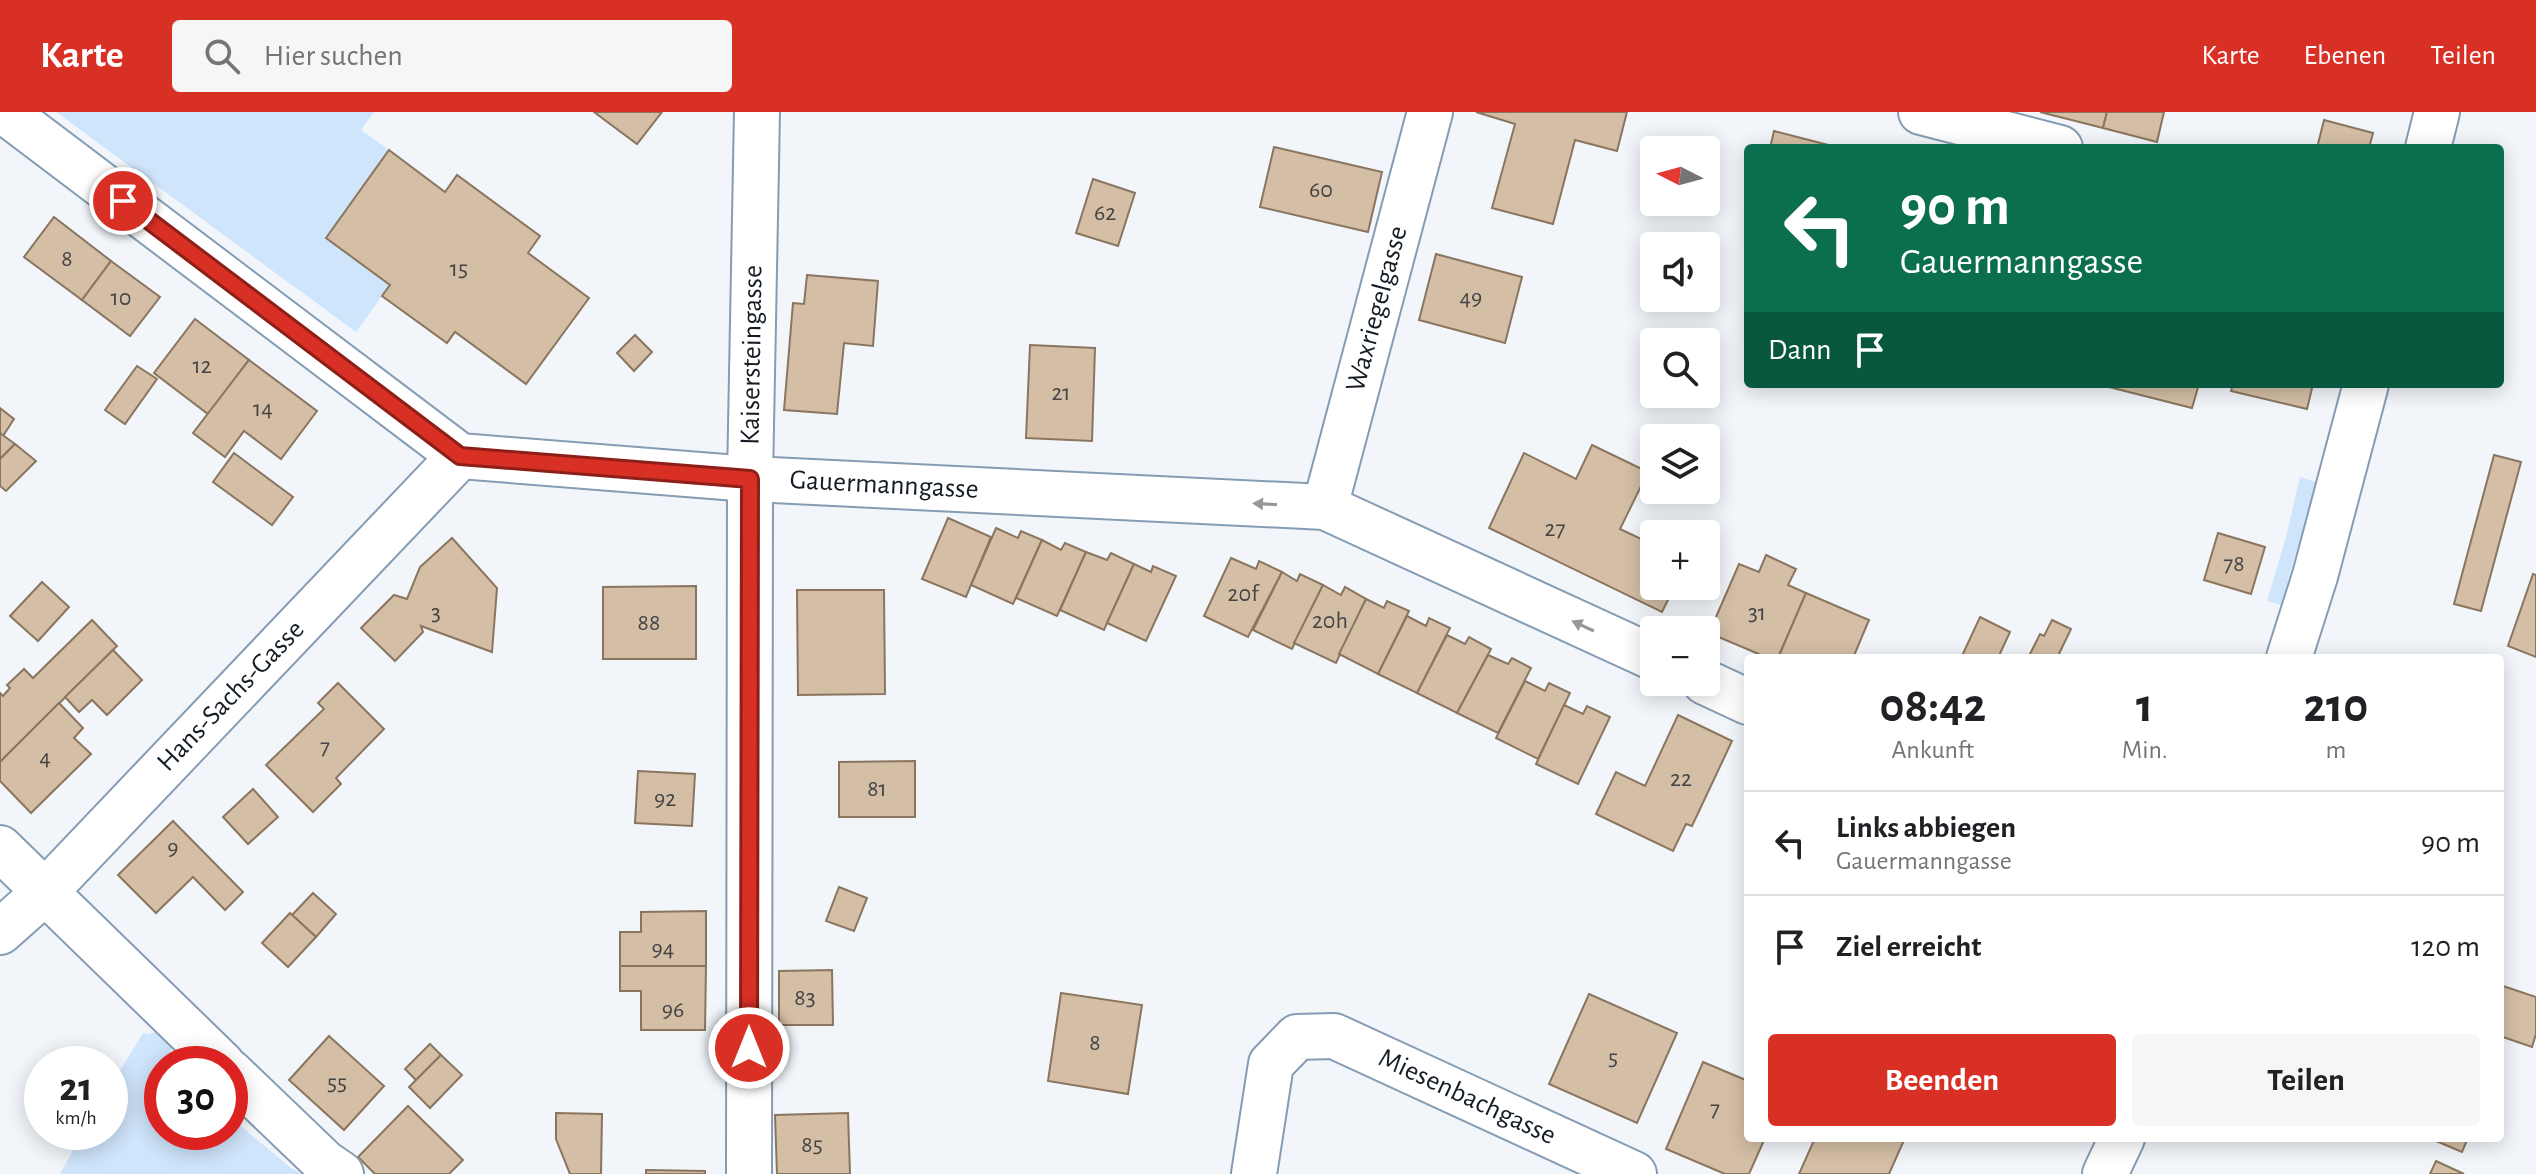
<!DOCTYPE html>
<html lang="de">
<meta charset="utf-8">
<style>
:root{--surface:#fff;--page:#f6f6f6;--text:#202124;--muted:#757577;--line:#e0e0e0;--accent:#d93025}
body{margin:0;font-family:"Alegreya Sans",sans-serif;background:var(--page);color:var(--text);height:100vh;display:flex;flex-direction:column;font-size:30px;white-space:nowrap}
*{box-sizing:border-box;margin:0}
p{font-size:26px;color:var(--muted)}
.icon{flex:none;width:44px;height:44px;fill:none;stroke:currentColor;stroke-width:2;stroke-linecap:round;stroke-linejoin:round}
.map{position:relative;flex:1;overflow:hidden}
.sheet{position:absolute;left:1744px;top:542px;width:760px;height:488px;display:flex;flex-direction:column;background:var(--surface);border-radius:8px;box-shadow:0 4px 20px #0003}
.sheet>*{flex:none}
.top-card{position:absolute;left:1744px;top:32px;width:760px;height:244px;border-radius:8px;box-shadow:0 4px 20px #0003;background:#0b6e4f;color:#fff;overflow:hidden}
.needle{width:52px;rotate:276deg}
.tools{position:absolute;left:1640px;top:24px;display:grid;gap:16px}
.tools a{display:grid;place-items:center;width:80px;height:80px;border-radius:8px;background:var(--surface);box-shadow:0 4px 20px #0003;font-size:40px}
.speed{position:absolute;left:24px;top:934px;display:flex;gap:16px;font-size:40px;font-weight:700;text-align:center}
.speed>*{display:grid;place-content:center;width:104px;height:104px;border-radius:50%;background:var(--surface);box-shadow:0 4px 20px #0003;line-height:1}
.speed small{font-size:20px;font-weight:400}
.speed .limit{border:12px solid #d22;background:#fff;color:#111}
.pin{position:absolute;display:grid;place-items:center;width:68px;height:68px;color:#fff;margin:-34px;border:4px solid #fff;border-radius:50%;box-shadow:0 2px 8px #0007}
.me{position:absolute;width:88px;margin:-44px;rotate:0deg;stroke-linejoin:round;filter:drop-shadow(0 0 6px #0008)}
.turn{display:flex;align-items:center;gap:28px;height:168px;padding:0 24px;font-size:36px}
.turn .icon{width:104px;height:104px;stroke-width:2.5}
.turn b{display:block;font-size:56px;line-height:68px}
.then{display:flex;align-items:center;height:76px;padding:0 24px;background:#0003;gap:16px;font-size:30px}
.eta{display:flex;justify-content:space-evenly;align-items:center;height:136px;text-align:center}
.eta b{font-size:48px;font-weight:600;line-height:56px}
.primary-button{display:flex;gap:16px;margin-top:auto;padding:16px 24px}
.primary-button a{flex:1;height:92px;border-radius:8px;background:var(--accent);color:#fff;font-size:32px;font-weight:600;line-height:92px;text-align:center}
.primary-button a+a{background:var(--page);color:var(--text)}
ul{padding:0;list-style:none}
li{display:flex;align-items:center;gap:24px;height:104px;padding:0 24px;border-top:2px solid var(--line)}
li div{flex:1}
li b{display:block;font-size:30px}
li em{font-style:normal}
header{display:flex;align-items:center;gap:48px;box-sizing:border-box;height:112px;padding:0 40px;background:var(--accent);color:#fff}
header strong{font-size:38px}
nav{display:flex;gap:44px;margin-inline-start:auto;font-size:28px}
.search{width:560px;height:72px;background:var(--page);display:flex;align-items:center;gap:20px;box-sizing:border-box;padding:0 28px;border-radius:8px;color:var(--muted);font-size:30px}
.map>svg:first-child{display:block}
.green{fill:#cfe5fb}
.building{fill:#d4bea5;stroke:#8a755e;stroke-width:2}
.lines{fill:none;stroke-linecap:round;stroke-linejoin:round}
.street-casing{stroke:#859cb3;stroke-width:48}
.street{stroke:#fff;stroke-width:44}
.oneway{fill:#95999d}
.route-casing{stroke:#8d1f18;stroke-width:20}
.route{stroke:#d93025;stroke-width:14}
.labels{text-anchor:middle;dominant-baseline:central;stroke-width:7;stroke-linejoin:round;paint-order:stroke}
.number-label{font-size:24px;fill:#444445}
.street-label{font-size:28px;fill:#141c25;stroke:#fff}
</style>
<header>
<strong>Karte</strong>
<div class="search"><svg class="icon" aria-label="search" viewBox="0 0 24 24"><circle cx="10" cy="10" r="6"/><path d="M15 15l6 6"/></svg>Hier suchen</div>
<nav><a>Karte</a><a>Ebenen</a><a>Teilen</a></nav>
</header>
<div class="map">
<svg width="2536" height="1062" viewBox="0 0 2536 1062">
<rect width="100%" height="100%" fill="#f2f6fb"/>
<!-- green -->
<g class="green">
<polygon points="56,0 374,0 361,18 389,38 326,126 390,173 356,220"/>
<polygon points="2300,365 2316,370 2281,493 2267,489 2286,425"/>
<polygon points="160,919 172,931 170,947 175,952 162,952 162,1020 230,1020 230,1005 291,1056 302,1062 60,1062 83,1020 110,1020 110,975 143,921 148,922"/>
</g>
<!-- building -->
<g class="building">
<polygon points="594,0 662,0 637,32"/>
<polygon points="1476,0 1627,0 1617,39 1575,28 1553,112 1492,96 1515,12"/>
<polygon points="2040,0 2107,0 2103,16"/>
<polygon points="2107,0 2164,0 2157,30 2103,16"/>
<polygon points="2324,8 2373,21 2369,36 2317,36"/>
<polygon points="1774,19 1840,36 1770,36"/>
<polygon points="1274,35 1382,60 1368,120 1260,95"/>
<polygon points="389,38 445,80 457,63 540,124 528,141 589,186 526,272 455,220 447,231 382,184 390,173 326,126"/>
<polygon points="1093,67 1135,81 1118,134 1076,121"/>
<polygon points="54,105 111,149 82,188 24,145"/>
<polygon points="1436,142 1522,165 1505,231 1419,208"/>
<polygon points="111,149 160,185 130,224 82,188"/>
<polygon points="807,163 878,169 873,234 844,231 837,302 784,298 793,191 804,192"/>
<polygon points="195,207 249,248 208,302 154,261"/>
<polygon points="635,223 652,240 634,259 617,241"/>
<polygon points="1030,233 1095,236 1092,329 1026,326"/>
<polygon points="249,248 317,299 281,347 244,319 225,345 193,321"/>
<polygon points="137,254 157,267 125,312 105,298"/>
<polygon points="2110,272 2199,272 2192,296 2109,275"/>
<polygon points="2233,272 2313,272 2307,297 2231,279"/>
<polygon points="0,296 14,307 3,324 0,321"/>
<polygon points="0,321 15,332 0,347"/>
<polygon points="15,332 36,349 6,379 0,374 0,347"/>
<polygon points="1592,333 1648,360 1620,417 1641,427 1648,413 1667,422 1654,422 1654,474 1675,474 1662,500 1489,416 1524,341 1576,367"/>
<polygon points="234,341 293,385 272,413 213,370"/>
<polygon points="2494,343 2521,350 2481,499 2454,492"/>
<polygon points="948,406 991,425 966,485 922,467"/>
<polygon points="996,416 1018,426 1021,419 1042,428 1013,492 971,473"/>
<polygon points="2218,421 2265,435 2251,482 2204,468"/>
<polygon points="452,426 497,476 492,540 421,514 423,520 395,549 361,516 394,483 407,487 420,455"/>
<polygon points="1042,428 1061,438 1065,431 1086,440 1057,504 1016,486"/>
<polygon points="1086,440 1107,448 1111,441 1134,452 1104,518 1060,498"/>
<polygon points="1766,443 1796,457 1788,473 1806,481 1778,546 1768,546 1709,521 1739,452 1759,460"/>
<polygon points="1231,446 1256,457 1259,449 1282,460 1248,525 1204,504"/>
<polygon points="1134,452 1151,460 1153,454 1176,464 1146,529 1107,511"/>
<polygon points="1282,460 1297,469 1300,462 1323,473 1292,537 1253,518"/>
<polygon points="2533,462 2536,463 2536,545 2508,534"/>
<polygon points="42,470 69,495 38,529 10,504"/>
<polygon points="1323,473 1341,483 1345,475 1366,487 1336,551 1294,531"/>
<polygon points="696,474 696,547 603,547 603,475"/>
<polygon points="797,478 884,478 885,582 798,583"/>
<polygon points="1806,481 1869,508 1853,546 1778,546"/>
<polygon points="1366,487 1384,496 1387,489 1409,499 1378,562 1339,542"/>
<polygon points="1407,504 1426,514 1429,506 1450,516 1417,581 1378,562"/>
<polygon points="1980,505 2010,520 1998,546 1961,546"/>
<polygon points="92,508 117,534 0,650 0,581 3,584 10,576 7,573 24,557 33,566"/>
<polygon points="2052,508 2071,517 2057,546 2028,546 2040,522 2044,524"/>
<polygon points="1447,523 1465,532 1469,525 1491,537 1457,601 1417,581"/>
<polygon points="113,538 142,568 107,603 92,588 79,600 65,585"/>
<polygon points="1488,543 1508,552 1512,546 1531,556 1498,621 1457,601"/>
<polygon points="1525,569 1545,579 1549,571 1570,581 1538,647 1496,626"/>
<polygon points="338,571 384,617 336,666 341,672 313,700 266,653 324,597 318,591"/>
<polygon points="59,591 83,616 74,626 91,642 31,701 0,669 0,650"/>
<polygon points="1564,593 1583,602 1587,594 1610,605 1578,672 1536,652"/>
<polygon points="1678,603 1732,629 1692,714 1686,712 1673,739 1596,702 1616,660 1645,674"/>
<polygon points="915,649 915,705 839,705 839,650"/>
<polygon points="638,659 695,662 692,714 635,711"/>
<polygon points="253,677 278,705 248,732 223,705"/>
<polygon points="173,709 243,780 225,798 193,765 156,801 118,763"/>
<polygon points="839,775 867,786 854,819 826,809"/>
<polygon points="313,781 336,802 316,825 292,803"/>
<polygon points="706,799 706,854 620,854 620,820 641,820 641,800"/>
<polygon points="290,801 316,825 288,855 262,831"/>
<polygon points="620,854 706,854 705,918 641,918 641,879 620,879"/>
<polygon points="832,858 833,913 779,913 779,859"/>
<polygon points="2500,873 2536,885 2536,922 2532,935 2500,924"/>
<polygon points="1061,881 1142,893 1128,982 1048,969"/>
<polygon points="1589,882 1677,921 1637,1011 1549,972"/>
<polygon points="329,924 384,974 344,1018 289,968"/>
<polygon points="430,932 441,943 416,968 405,957"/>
<polygon points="441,943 462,963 430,996 409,975"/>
<polygon points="1703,950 1748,969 1748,1026 1765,1026 1749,1062 1725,1062 1666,1037"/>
<polygon points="408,994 463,1048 449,1062 375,1062 358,1045"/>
<polygon points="556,1001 602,1002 601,1062 570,1062 556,1027"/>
<polygon points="848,1001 850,1062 777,1062 775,1003"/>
<polygon points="1815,1026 1905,1026 1889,1062 1799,1062"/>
<polygon points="2429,1026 2468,1026 2462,1040"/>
<polygon points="2436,1049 2464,1062 2430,1062"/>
<polygon points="646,1058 705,1059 705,1062 646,1062"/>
</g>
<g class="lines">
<defs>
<g id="street">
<polyline points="5,0 460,344 750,367 1325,395 1654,546"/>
<polyline points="1921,0 2060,36"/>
<polyline points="2428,36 2437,0"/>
<polyline points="1325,395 1430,0"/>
<polyline points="2289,546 2315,464 2366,272"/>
<polyline points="1705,570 1748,590"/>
<polyline points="0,736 222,952"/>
<polyline points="0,820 44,781 460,344"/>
<polyline points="230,960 325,1051 341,1062"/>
<polyline points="749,1062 750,367 757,0"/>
<polyline points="1254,1062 1271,952 1297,925 1334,924 1634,1062"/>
<polyline points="2105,1062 2122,1026"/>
</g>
</defs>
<!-- street casing -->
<use href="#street" class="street-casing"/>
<!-- street -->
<use href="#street" class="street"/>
</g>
<!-- one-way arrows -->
<defs><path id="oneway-solid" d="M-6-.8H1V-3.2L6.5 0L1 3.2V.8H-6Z" transform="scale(2)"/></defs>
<g class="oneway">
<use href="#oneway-solid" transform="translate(1265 392) rotate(-177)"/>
<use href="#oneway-solid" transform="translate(1583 514) rotate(-155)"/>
</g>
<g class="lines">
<defs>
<polyline id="route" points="123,89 460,344 750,367 749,936"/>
</defs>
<!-- route casing -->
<use href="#route" class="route-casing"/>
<!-- route -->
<use href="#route" class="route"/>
</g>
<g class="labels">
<!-- number labels -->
<g class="number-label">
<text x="1321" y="78">60</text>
<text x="1105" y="101">62</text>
<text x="67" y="147">8</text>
<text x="459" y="157">15</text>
<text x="121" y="186">10</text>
<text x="1471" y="186">49</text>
<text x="202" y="254">12</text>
<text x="1061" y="281">21</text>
<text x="263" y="297">14</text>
<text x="1555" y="417">27</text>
<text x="2234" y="452">78</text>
<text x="1243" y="482">20f</text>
<text x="436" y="501">3</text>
<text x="1757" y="501">31</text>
<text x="1330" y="509">20h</text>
<text x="649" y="511">88</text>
<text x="325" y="635">7</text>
<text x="45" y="646">4</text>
<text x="1681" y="667">22</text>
<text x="877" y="677">81</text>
<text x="665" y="687">92</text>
<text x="173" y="736">9</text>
<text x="663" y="837">94</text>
<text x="805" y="886">83</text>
<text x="673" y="898">96</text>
<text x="1095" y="931">8</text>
<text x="1613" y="946">5</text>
<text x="337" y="971">55</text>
<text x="1715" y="997">7</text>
<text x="812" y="1033">85</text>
</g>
<!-- street labels -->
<g class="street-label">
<text transform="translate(1377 197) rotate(-75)">Waxriegelgasse</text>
<text transform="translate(752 243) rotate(-89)">Kaisersteingasse</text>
<text transform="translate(884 373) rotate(3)">Gauermanngasse</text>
<text transform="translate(231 584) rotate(-46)">Hans-Sachs-Gasse</text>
<text transform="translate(1467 985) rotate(25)">Miesenbachgasse</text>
</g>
</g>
</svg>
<div class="tools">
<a><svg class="needle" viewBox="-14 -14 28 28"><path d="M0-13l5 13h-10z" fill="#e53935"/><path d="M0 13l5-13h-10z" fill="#757577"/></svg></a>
<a><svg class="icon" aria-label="sound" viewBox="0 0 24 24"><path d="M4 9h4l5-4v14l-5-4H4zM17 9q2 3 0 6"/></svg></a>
<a><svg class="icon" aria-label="search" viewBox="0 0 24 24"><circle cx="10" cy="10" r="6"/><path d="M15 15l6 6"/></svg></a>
<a><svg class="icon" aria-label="layers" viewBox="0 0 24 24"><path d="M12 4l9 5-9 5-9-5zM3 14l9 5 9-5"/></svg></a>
<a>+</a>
<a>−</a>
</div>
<div class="speed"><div>21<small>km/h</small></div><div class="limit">30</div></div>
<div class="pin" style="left:123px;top:89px;background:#d93025"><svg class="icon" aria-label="arrive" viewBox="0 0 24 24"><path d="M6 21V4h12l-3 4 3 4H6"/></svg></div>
<svg class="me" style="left:749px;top:936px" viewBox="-20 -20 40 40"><circle r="17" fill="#d93025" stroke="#fff" stroke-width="3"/><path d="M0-11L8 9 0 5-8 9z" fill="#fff"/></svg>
<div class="top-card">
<div class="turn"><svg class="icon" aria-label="left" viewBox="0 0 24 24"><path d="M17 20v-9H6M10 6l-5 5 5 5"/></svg><div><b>90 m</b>Gauermanngasse</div></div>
<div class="then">Dann<svg class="icon" aria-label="arrive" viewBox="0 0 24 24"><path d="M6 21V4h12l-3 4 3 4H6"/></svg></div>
</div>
<section class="sheet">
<div class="eta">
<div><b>08:42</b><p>Ankunft</p></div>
<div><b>1</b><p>Min.</p></div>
<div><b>210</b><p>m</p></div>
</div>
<ul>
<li><svg class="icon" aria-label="left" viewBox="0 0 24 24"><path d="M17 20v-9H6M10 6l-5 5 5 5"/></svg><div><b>Links abbiegen</b><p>Gauermanngasse</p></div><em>90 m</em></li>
<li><svg class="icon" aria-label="arrive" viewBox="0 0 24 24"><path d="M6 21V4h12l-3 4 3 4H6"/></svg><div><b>Ziel erreicht</b></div><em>120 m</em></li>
</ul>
<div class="primary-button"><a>Beenden</a><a>Teilen</a></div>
</section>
</div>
